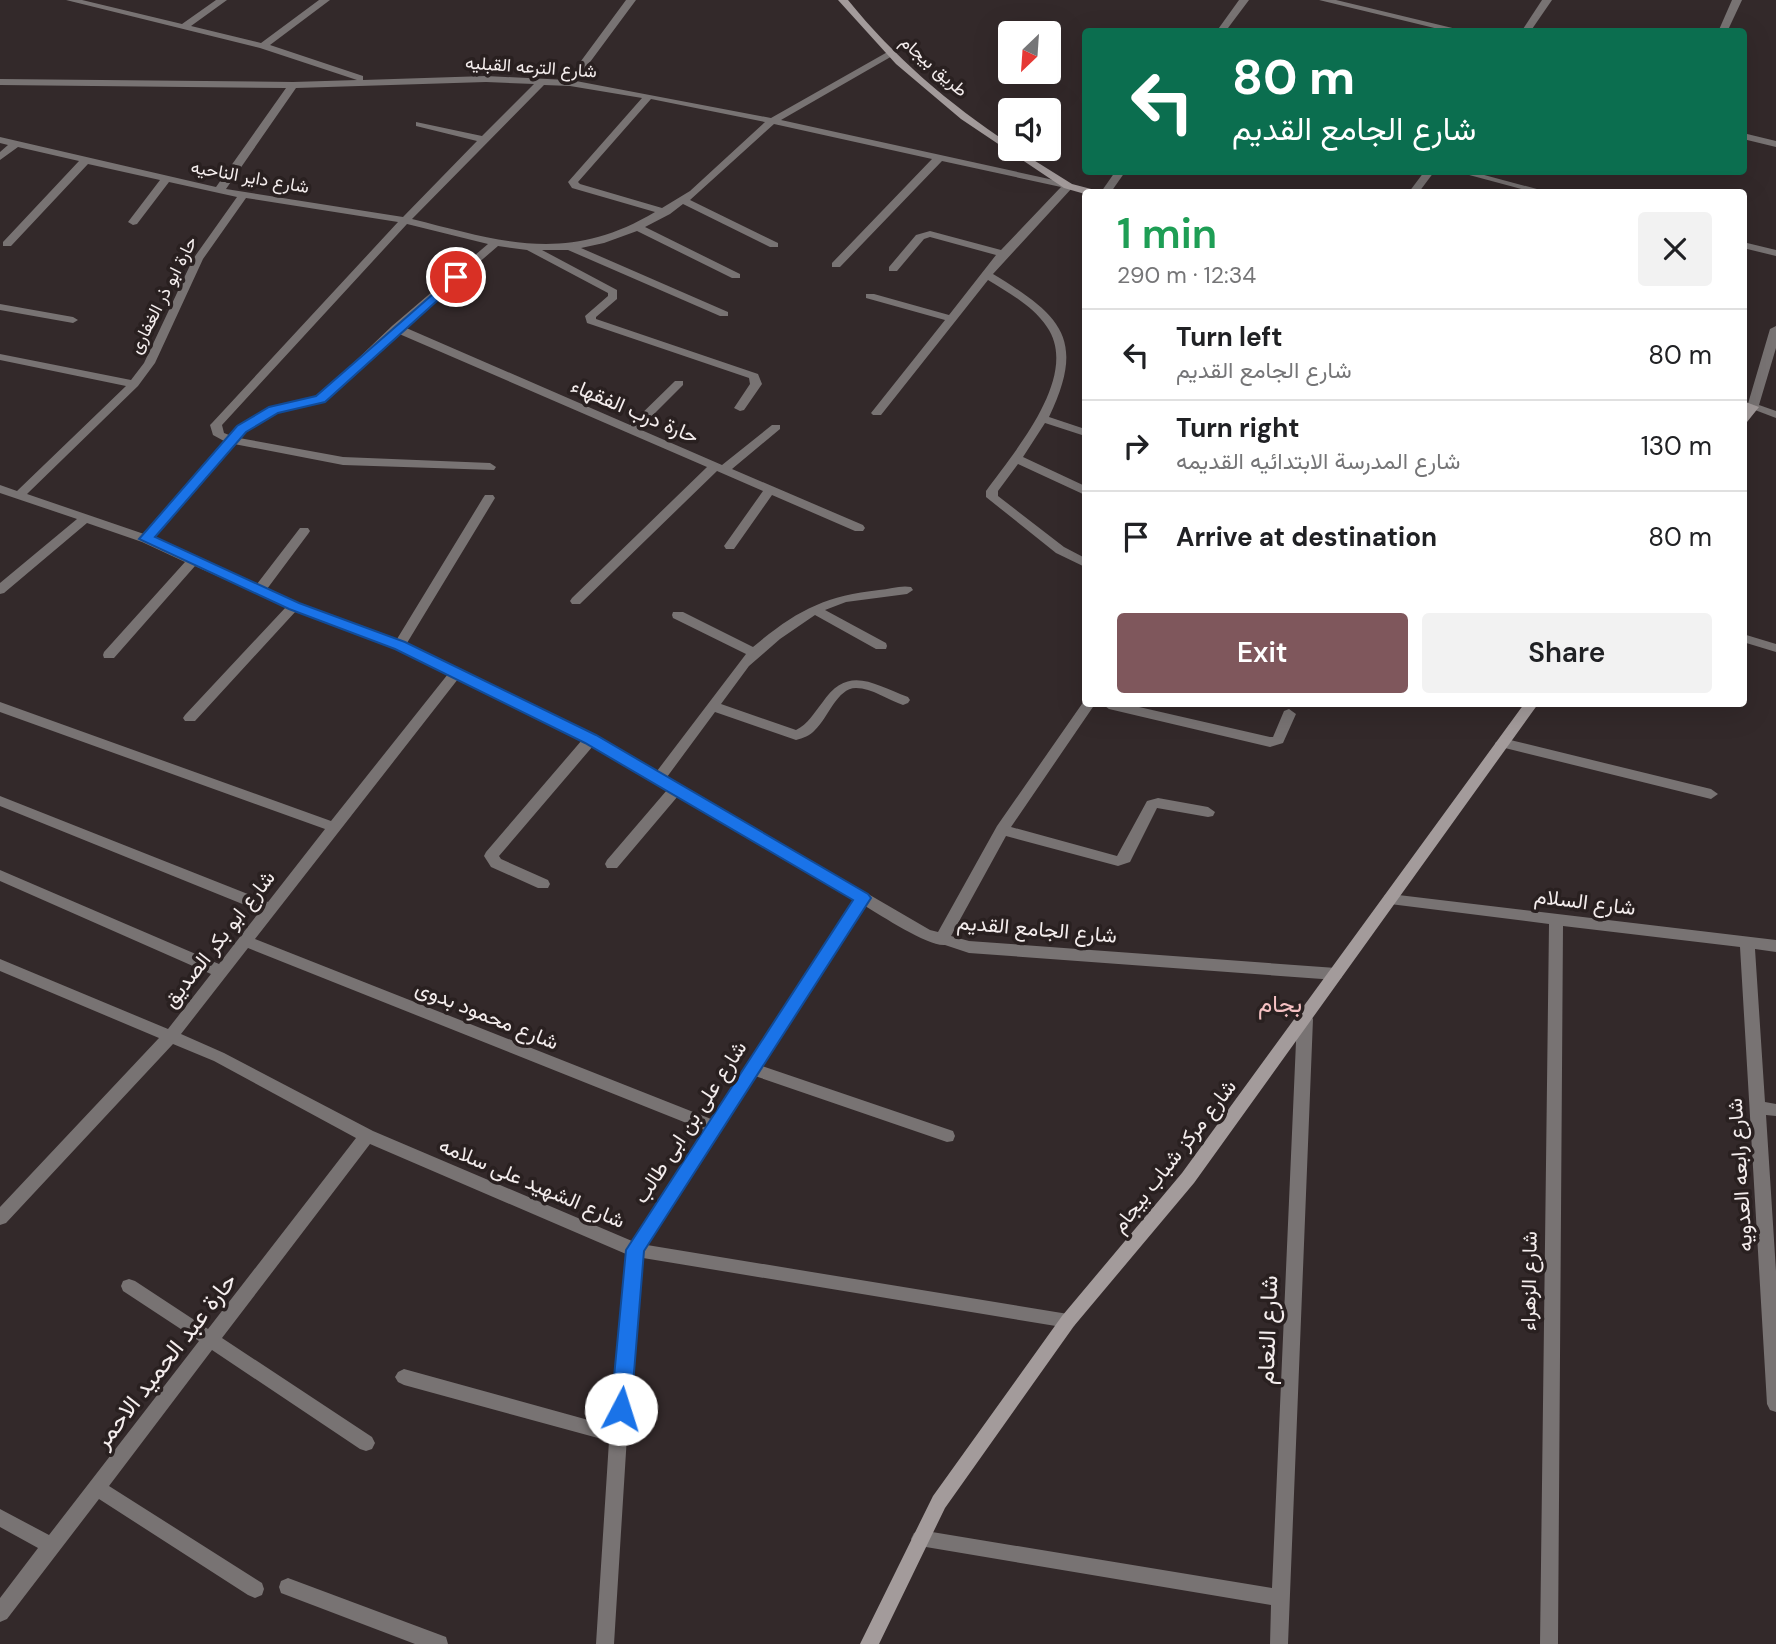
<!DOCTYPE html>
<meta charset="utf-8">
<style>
:root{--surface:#fff;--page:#f2f2f2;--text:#202124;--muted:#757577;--line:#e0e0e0;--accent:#7f575c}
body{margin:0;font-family:"DM Sans",Vazirmatn,sans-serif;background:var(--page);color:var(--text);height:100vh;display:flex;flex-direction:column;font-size:26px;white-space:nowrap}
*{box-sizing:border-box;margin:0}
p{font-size:23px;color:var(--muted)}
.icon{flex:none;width:38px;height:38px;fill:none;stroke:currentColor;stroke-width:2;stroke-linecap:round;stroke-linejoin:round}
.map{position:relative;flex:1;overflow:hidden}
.panel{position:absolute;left:1082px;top:189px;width:665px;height:518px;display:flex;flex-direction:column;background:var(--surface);border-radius:7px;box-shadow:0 7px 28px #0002}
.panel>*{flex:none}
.guide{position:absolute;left:1082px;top:28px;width:665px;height:147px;border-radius:7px;box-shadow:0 7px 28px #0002;background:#0b6e4f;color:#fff;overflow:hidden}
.needle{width:46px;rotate:205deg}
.controls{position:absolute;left:998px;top:21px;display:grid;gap:14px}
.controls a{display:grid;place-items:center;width:63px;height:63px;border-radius:7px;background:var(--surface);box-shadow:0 7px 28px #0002;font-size:35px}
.pin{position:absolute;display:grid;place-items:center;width:60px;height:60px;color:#fff;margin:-30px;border:4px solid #fff;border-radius:50%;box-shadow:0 2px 7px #0007}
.me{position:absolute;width:77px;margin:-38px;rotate:5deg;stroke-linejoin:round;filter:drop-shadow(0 0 5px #0008)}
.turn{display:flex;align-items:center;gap:24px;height:147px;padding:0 35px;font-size:32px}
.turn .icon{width:91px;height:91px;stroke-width:2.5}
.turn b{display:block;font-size:49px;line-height:60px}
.round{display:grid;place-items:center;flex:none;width:74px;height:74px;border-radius:7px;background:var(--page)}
.overview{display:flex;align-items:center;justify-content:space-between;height:119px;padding:0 35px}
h1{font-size:42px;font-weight:600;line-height:52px;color:#1e9e55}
.primary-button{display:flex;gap:14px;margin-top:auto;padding:14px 35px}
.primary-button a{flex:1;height:80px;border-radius:7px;background:var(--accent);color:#fff;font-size:28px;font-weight:600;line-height:80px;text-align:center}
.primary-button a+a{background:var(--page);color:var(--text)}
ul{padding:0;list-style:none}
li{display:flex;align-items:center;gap:21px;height:91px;padding:0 35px;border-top:2px solid var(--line)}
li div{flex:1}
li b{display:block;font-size:26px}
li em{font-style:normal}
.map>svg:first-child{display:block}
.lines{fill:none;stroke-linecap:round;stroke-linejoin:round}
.street{fill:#787373;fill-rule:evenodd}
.secondary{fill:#a39b9b;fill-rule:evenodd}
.route{fill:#1a73e8;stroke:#114b97;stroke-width:2}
.labels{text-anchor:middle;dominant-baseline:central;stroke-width:7;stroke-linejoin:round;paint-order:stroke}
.far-street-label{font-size:18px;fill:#f4eded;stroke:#292020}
.street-label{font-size:21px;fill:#f4eded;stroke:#292020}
.quarter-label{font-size:24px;fill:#f4c0c2;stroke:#292020}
.near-street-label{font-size:24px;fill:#f4eded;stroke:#292020}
</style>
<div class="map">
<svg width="1776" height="1644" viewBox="0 0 1776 1644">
<rect width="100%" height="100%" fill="#33292a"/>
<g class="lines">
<!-- street -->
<g class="street">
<path d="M66 0H82L182 24 216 0H227L191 26 261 43 319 0H330L270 45 363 76V80L486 76 567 80 626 0H636L576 81 771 118 891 50 894 51V55L781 120 1072 184V188L993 274C1060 315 1087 338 1049 417L1085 429V436L1045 423 1023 457 1085 486V495L1018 464 998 491V496L1064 547 1085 558V567L1056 553 986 497V491C1013 453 1081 376 1047 327 1033 306 1009 293 988 280L881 415H873L871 413 945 320 866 298V294H874L949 315 996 255 930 237 924 239 897 271H889V267L916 235 930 231 1001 250 1061 187 942 161 840 267H832V263L932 159 774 124 690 200 778 243V247H770L683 204 670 214 645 227 740 274V278H732L637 231 604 243 581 248 728 312V316H720L568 250H542L617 290V299L596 317V319L758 374 762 384 744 410 740 411 734 408 750 384 749 378 587 323 585 316 608 296V293L527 250 498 246 404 327 630 425 675 381H683V385L639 429 722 465 772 425H780V429L732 469 863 525 865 528 863 531H855L772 495 734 549H726L724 546 763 491 717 471 580 604H572L570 601 572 598 707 467 397 333 331 396 316 404 278 413 245 431 239 438 343 457 490 463 496 467 494 470 343 465 234 444 154 538 257 584 300 528H308L310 531 308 534 267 589 298 603 397 639 483 498 485 495H493L495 498 407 643 596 736 657 771 746 654 673 618 672 615 673 612H683L753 647C796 611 824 596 879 590 890 589 901 585 911 587L913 590 907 594 846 602 825 610 886 643 887 646 886 649H876L815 615 780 639 749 666 721 704 796 730C808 724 814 713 822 703 848 664 873 684 908 697L910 700 908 703 903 705C888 700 872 688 856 688 837 688 828 718 815 730 810 736 803 738 796 740L715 712 667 777 930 930 938 932 997 826 1084 701 1085 704H1095L1011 827 1117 856 1147 801 1158 798 1208 807 1215 812 1213 816 1208 817 1157 808 1130 862 1118 866 1006 836 951 936 969 941 1336 968 1341 970 1343 974 1341 978 1336 980 969 953 945 945C929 947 882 916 865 906L762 1066 953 1131 955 1136 953 1141 947 1142 755 1076 647 1245 1068 1314 1074 1316 1077 1321 1074 1326 1068 1328 643 1258 627 1436 614 1644H596L609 1441 404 1385 398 1382 395 1377 398 1372 404 1369 610 1426 626 1254 370 1144 222 1338 372 1437 375 1443 372 1449 366 1451 360 1449 212 1350 109 1486 262 1583 264 1589 262 1595 255 1598 248 1595 99 1499 7 1619 0 1622V1598L38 1548 0 1527V1509L49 1535 199 1341 123 1291 121 1286 123 1281 129 1279 135 1281 208 1329 356 1138 214 1061 173 1044 6 1223 0 1225V1207L159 1038 0 971V959L168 1029 211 974 0 881V870L219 964 260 911 0 806V796L268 902 325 829 0 712V702L331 821 448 674 395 648 296 611 195 721H185L183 718 185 715 286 607 195 566 114 658H104L103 655 104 652 185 562 142 542 87 523 4 593 0 594V583L77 519 0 493V485L17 491 126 386 0 360V354L131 380 144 363 193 259 237 197 169 182 137 224 133 225 128 222 160 180 88 164 11 246H3V242L79 161 18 147 0 160V152L8 145 0 143V137L216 187 286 88 0 85V79L293 82 357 80 260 48ZM486 82 534 84 482 136 416 122V126L477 141 403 217 226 189 296 88ZM544 85 570 86 642 98 568 182 572 188 655 212C568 264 503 242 412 219ZM651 99 765 122 690 191 662 208 580 184 578 182ZM246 198 398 222 212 423 210 425 213 435 224 441 144 534 27 494 138 386 155 363 203 259ZM407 224 488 244 392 326 323 392 308 399 270 408 237 427 229 435 224 433 222 425ZM458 679 582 740 486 852 484 856 491 867 538 888H548L550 884 548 880 501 859 499 856 593 746 667 790 607 860 605 864 607 868H617L678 796 854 899 711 1119 255 939ZM248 948 704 1130 632 1241 373 1131 224 1053 181 1034Z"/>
<polygon points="1239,0 1249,0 1225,32 1216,32"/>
<polygon points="1319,0 1336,0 1469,32 1451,32"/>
<polygon points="1542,0 1552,0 1530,32 1521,32"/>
<polygon points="1732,0 1742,0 1727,32 1718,32"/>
<polygon points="1743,133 1776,141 1776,147 1743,139"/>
<polygon points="1115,172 1125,172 1111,192 1101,192"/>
<polygon points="1424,172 1434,172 1419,192 1409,192"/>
<polygon points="1458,172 1473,172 1548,192 1533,192"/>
<polygon points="1743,242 1776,250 1776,256 1743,248"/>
<polygon points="0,304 73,317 78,320 73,323 0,310"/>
<polygon points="1776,326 1776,348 1759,405 1776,411 1776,418 1747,407 1770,329"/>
<polygon points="1743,634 1776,644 1776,652 1743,642"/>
<polygon points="1102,704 1126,704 1270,737 1273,737 1284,711 1289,709 1296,714 1283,743 1270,747 1109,709"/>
<polygon points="1502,738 1711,789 1718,794 1711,799 1497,746 1495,743"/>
<polygon points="1390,894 1776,940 1776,952 1755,949 1765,1102 1776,1104 1776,1116 1766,1115 1776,1271 1776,1412 1770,1410 1767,1404 1740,947 1563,926 1558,1644 1540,1644 1549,924 1390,904 1385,903 1383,899 1385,895"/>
<polygon points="1305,1013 1310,1015 1313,1019 1288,1644 1270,1644 1271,1605 914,1545 911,1539 914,1533 920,1530 1272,1588 1297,1019 1300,1015"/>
<polygon points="288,1578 446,1637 448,1644 415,1644 281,1593 279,1587 281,1581"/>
</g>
<!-- secondary -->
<g class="secondary">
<path d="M838 0H848C894 57 949 104 1010 144V149H1016L1072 184 1095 190 1096 192 1085 194 1064 188 961 119 896 64Z"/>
<polygon points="1743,401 1759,407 1747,422 1743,423 1743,412 1746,409 1743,408"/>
<polygon points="1524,704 1538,704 1194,1183 1074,1326 945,1508 879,1644 860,1644 933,1496 1062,1316 1182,1173"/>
</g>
</g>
<!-- route -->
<polygon class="route" points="456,274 462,277 460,280 325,402 278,413 246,432 155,537 299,603 405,642 596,735 868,894 871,898 644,1251 631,1409 628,1415 621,1418 613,1415 611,1409 626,1250 853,900 585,743 395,649 289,609 139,539 237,426 269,407 316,396"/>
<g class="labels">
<!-- far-street labels -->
<g class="far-street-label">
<text transform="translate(934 66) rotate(41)">طريق بيجام</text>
<text transform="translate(531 67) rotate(4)">شارع الترعه القبليه</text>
<text transform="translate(250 177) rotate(10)">شارع داير الناحيه</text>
<text transform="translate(163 295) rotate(-63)">حارة ابو ذر الغفارى</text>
</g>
<!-- street labels -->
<g class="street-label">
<text transform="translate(635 411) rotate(23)">حارة درب الفقهاء</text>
<text transform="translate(1585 902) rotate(7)">شارع السلام</text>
<text transform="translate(1037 929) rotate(5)">شارع الجامع القديم</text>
<text transform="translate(219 939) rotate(-52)">شارع ابو بكر الصديق</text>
<text transform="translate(487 1015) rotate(22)">شارع محمود بدوى</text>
<text transform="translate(690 1122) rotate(-57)">شارع على بن ابى طالب</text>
<text transform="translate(1174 1156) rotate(-52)">شارع مركز شباب بيجام</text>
<text transform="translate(1740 1175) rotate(-94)">شارع رابعه العدويه</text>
<text transform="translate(532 1183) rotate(23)">شارع الشهيد على سلامه</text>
<text transform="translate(1529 1281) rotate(-89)">شارع الزهراء</text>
</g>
<!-- quarter labels -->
<g class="quarter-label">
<text x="1280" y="1003">بجام</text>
</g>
<!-- near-street labels -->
<g class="near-street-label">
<text transform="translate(1267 1330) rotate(-88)">شارع النعام</text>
<text transform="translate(165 1360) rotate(-52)">حارة عبد الحميد الاحمر</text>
</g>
</g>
</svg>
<div class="controls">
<a><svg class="needle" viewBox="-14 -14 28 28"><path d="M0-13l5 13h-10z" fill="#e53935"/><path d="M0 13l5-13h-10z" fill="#757577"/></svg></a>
<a><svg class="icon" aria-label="sound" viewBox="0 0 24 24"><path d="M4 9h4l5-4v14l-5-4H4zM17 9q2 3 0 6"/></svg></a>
</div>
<div class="pin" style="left:456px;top:277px;background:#d93025"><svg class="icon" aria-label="arrive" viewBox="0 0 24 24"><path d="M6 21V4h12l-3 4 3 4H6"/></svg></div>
<svg class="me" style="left:621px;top:1409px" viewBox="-20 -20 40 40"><circle r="19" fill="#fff"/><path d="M0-13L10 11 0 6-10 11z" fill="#1a73e8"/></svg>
<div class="guide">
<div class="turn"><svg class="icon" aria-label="left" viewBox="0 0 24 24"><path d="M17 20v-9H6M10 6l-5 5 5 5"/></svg><div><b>80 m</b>شارع الجامع القديم</div></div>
</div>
<section class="panel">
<div class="overview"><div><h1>1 min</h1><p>290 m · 12:34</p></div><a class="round"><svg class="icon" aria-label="close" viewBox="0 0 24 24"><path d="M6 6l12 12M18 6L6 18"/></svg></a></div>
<ul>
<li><svg class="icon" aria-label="left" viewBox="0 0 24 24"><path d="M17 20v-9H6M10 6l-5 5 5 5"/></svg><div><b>Turn left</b><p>شارع الجامع القديم</p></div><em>80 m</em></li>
<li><svg class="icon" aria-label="right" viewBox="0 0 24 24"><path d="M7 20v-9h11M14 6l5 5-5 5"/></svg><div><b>Turn right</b><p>شارع المدرسة الابتدائيه القديمه</p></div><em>130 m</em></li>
<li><svg class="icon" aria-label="arrive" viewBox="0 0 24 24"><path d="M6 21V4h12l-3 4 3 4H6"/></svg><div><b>Arrive at destination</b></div><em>80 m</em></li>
</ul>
<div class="primary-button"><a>Exit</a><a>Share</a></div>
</section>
</div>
